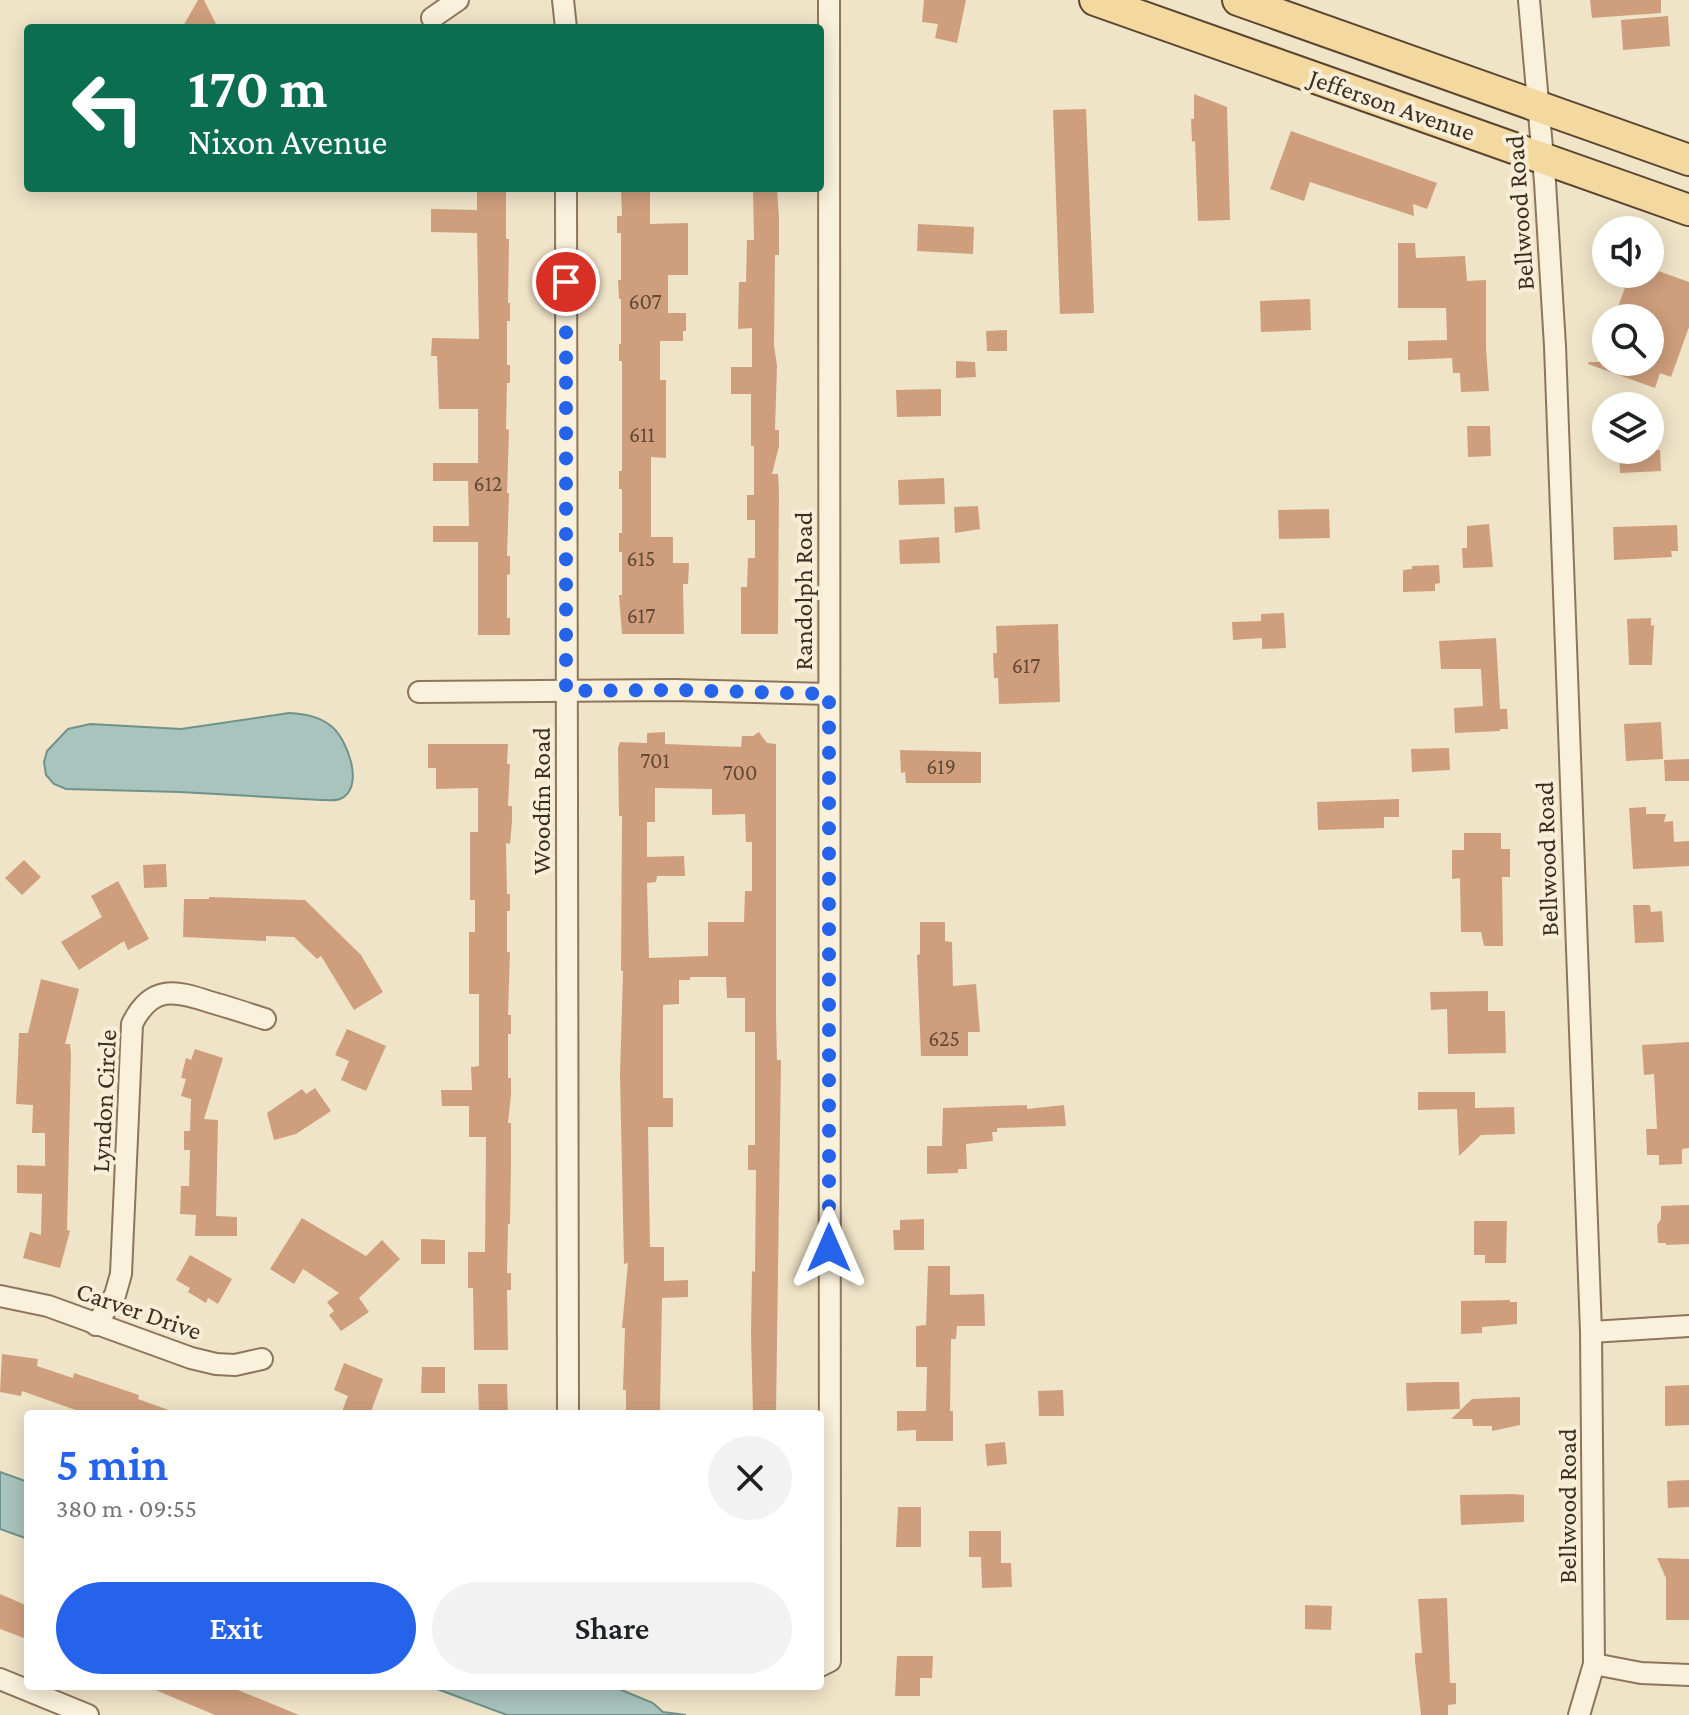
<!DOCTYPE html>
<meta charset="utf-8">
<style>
:root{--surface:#fff;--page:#f2f2f2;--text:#202124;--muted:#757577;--accent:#2563eb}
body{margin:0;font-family:"Crimson Pro",serif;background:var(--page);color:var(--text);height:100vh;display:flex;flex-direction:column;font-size:30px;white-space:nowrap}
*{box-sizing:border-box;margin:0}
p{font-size:26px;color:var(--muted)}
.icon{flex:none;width:44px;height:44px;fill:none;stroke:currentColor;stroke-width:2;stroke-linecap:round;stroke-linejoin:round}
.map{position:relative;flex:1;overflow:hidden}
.side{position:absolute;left:24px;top:1410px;width:800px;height:280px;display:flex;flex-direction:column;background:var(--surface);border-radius:8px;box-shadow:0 4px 20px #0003}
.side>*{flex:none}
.guide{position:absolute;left:24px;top:24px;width:800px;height:168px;border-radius:8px;box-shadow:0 4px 20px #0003;background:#0b6e4f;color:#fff;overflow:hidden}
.controls{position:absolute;left:1592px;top:216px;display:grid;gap:16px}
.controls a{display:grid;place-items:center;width:72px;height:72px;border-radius:50%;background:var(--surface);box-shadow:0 4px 20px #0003;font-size:40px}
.pin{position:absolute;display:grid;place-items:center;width:68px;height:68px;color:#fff;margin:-34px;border:4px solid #fff;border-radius:50%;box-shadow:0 2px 8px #0007}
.me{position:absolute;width:88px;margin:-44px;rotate:0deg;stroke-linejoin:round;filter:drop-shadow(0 0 6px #0008)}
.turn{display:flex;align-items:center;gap:28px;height:168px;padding:0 32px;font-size:36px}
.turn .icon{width:104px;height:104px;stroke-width:2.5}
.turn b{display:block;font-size:56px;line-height:68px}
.round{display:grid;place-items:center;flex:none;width:84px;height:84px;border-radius:42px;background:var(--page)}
.headline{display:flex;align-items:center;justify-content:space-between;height:136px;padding:0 32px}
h1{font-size:48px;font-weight:600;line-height:60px;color:var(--accent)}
.action{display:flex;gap:16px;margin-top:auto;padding:16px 32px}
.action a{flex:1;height:92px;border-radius:48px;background:var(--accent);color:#fff;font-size:32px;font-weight:600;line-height:92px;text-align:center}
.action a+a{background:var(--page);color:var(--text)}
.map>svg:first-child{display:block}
.water{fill:#a9c4bc;stroke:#6f938a;stroke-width:2}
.building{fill:#cf9f7d;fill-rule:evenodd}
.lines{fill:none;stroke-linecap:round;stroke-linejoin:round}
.street-casing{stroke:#8d765c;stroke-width:24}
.primary-casing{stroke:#5b4430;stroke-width:34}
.street{stroke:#faf1dc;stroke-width:20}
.primary{stroke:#f3d9a0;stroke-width:30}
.route{stroke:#2563eb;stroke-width:14;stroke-dasharray:0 25.2}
.labels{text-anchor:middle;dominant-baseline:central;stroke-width:8;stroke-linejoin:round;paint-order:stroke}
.number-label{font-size:22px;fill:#624a37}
.street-label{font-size:26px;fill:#3d2e20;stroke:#f7eed8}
</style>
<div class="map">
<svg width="1689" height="1715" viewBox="0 0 1689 1715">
<rect width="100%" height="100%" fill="#f0e4c8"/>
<!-- water -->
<g class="water">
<path d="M289 713C304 714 319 716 331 726 347 738 366 788 340 799 336 801 327 800 321 800L180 792 66 789 54 784 46 775 44 762 47 751 68 729 90 724 181 729Z"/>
<polygon points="0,1472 28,1482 28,1539 0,1529"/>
<polygon points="429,1686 612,1686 653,1703 663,1712 686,1715 507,1715"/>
</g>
<!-- building -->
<g class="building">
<polygon points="198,0 204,0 218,28 182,28"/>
<polygon points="924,0 966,0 957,43 935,38 938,24 922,22"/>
<polygon points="1590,0 1661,0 1661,13 1592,18"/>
<polygon points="1668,16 1670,46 1623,50 1621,20"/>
<polygon points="1194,94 1227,107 1230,220 1198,221 1195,141 1192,142 1191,119 1194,119"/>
<polygon points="1086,109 1094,313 1060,314 1053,110"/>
<polygon points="1291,131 1437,183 1427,209 1413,204 1414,216 1310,182 1304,201 1270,189"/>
<polygon points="477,188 506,188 506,239 509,239 508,303 510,303 510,321 507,321 507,365 510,365 510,383 507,383 506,429 509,430 507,493 509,493 507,556 510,556 510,574 507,575 507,618 510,618 510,635 478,635 478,542 433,542 433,526 469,526 468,481 433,481 433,463 478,463 478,409 439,409 437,356 431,356 432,338 479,339 477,233 431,232 431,209 477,210"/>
<polygon points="621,188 650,188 650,224 688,223 688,275 668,275 668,313 686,313 686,331 683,331 683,341 660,341 660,380 666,380 666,458 651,457 651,537 673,537 673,563 689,563 688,584 683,584 684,634 622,634 619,595 622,595 622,552 619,552 619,533 622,533 622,489 619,489 619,471 622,471 622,361 619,361 619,344 621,344 621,299 619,299 618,280 621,280 621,233 617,233 617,216 622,216"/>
<polygon points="753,188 777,188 779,219 779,255 775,255 774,345 777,366 775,430 779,430 779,446 772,474 778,474 779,493 778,634 741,634 741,587 747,587 748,558 755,558 755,520 747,520 747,495 754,495 754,446 751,446 751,394 731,394 731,367 752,367 752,328 738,329 739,282 746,282 747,240 754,240"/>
<polygon points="918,224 974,227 973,254 917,251"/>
<polygon points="1398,243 1415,243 1416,258 1465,256 1467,281 1486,280 1486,348 1489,391 1461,392 1460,373 1453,373 1452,358 1408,360 1408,341 1447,340 1446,308 1398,308"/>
<polygon points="1650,268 1689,282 1689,327 1671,377 1660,373 1655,388 1588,364 1589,362 1650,362 1650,318 1614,318 1630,274 1650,274"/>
<polygon points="1310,299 1311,330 1261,332 1260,301"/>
<polygon points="1007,330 1007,351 987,351 986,331"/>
<polygon points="956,361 975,362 976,377 956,378"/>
<polygon points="941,389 941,416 897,417 896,390"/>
<polygon points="1467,426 1490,426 1491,456 1468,457"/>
<polygon points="1624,450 1660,450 1661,471 1620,473 1619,453 1624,453"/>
<polygon points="944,478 945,504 899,505 898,480"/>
<polygon points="978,506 980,529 955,533 954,507"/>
<polygon points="1329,509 1330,538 1279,539 1278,510"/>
<polygon points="1489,524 1493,567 1463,568 1462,548 1467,548 1467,526"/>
<polygon points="1677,525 1678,551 1671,551 1672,557 1614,560 1613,527"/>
<polygon points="939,537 940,563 900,564 899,540"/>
<polygon points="1439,565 1440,583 1435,584 1435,591 1403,592 1403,570 1412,569 1412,566"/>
<polygon points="1284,613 1286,648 1262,649 1262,638 1233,640 1232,622 1261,621 1261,614"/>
<polygon points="1651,618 1651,626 1654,625 1652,665 1629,665 1627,619"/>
<polygon points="1058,624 1060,702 999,704 998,678 994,678 993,653 997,653 996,626"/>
<polygon points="1496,638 1500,709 1507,709 1508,729 1500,729 1500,731 1455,733 1454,708 1483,706 1481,669 1441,669 1439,641"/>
<polygon points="1661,722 1663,759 1626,761 1624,724"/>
<path d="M665 732V744L741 747 742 736H753L759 732 767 743 776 744V1016L777 1060H781L776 1413H753L751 1335 752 1271 755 1272 756 1170H748V1145H755V1032H745V998H727L726 977H690V980H679V1004L663 1005V1098H673V1127H648L650 1247H664V1281L688 1280V1297L662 1298 660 1411H626V1390H623L625 1328H622L628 1263 624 1264 620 1076 623 971H621L622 816H619L618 748 620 742 647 743V733ZM655 788 712 789V815L745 814 746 842H752V891H745L744 922H708V956L649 958 647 883 656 882 657 876H685L684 856 647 857V822H655Z"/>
<polygon points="428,744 508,744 507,764 510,764 508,806 512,806 512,822 510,844 506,843 507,894 510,894 510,911 507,911 507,952 510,952 508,1015 511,1015 511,1034 508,1034 508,1078 511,1078 511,1095 508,1123 511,1123 511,1161 510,1224 508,1224 507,1273 511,1273 511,1290 507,1290 508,1350 474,1350 473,1288 468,1288 468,1252 485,1252 486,1137 469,1137 469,1106 442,1106 441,1090 472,1090 471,1067 479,1066 479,994 469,994 469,932 475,932 475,900 470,900 470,832 478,832 478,788 436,789 436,768 428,768"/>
<polygon points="1449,748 1450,770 1412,772 1411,749"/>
<polygon points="900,750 981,752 981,783 906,783 905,772 901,773"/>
<polygon points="1689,759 1689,781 1665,781 1664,760"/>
<polygon points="1399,799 1399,817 1384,817 1384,828 1318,830 1317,802"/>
<polygon points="1646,807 1646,814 1666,814 1664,822 1673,821 1674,842 1689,841 1689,866 1633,869 1629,808"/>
<polygon points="1464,833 1501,833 1501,849 1510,849 1510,877 1502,877 1503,946 1484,946 1481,932 1461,932 1460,878 1452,879 1452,850 1464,850"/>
<polygon points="24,860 41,877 22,895 5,878"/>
<polygon points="166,864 167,887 144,888 143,865"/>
<polygon points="118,881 149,939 128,950 124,941 79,970 61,942 102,917 91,896"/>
<polygon points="209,897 305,900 361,955 383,992 354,1010 321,956 317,959 294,937 266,936 266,941 183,937 184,899 209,899"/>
<polygon points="1633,905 1650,905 1651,912 1662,911 1664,942 1635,943"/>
<polygon points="920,922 945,922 945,941 952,942 953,986 976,984 980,1032 968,1032 968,1056 921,1056 917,955 920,954"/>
<polygon points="41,979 79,989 65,1044 70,1044 71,1055 67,1230 70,1231 60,1268 23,1258 30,1232 41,1235 42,1194 17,1193 17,1165 45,1166 45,1133 32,1133 33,1105 16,1104 19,1033 28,1033"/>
<polygon points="1488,991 1488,1011 1505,1011 1506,1053 1448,1054 1447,1009 1431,1010 1430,992"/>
<polygon points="347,1029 386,1046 366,1091 341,1080 349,1061 335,1055"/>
<polygon points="1689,1042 1689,1148 1682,1149 1682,1164 1659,1165 1659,1155 1647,1155 1646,1129 1657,1129 1654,1074 1644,1075 1642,1045"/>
<polygon points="195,1049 223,1058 204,1119 218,1120 216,1216 237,1217 237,1236 195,1236 196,1215 180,1214 181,1186 189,1186 190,1150 184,1150 184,1131 190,1131 191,1099 181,1096 186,1079 181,1078 186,1058 191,1060"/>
<polygon points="315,1088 331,1111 296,1134 274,1140 267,1113 302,1089 306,1094"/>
<polygon points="1418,1092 1475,1092 1475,1108 1514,1107 1515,1134 1481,1135 1459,1156 1457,1109 1418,1110"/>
<polygon points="1027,1105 1027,1109 1064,1105 1066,1126 997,1128 997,1132 992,1132 993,1141 966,1144 967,1169 958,1169 958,1173 927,1174 927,1146 942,1146 943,1108"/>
<polygon points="1685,1205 1689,1205 1689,1244 1666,1245 1666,1243 1658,1243 1657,1225 1661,1219 1661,1206"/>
<polygon points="302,1218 366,1256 382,1240 400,1259 359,1298 369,1312 341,1331 329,1315 334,1311 327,1302 339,1293 303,1269 294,1284 270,1269"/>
<polygon points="924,1219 924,1250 894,1250 893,1230 900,1230 900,1220"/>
<polygon points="1474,1221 1507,1221 1506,1263 1485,1263 1485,1255 1474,1255"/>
<polygon points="421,1239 445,1240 445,1264 421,1264"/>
<polygon points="190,1255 232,1279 218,1304 208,1298 206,1303 188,1292 190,1288 176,1280"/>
<polygon points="928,1266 950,1266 950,1295 984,1294 985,1326 957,1326 956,1339 951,1339 950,1411 953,1411 953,1441 916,1441 916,1430 897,1431 897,1411 926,1411 927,1367 916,1367 916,1326 926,1325"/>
<polygon points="1510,1300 1510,1302 1517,1302 1517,1324 1482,1327 1482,1333 1461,1334 1461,1301"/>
<polygon points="2,1354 38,1359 37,1366 73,1378 74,1373 139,1395 138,1399 174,1412 174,1414 87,1414 22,1391 21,1396 0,1392"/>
<polygon points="344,1363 383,1379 370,1414 341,1414 348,1396 334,1390"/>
<polygon points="422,1367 445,1367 445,1393 421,1393"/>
<polygon points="1435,1382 1459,1382 1460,1409 1407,1411 1406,1383"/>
<polygon points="478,1384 507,1384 508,1414 479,1414"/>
<polygon points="1689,1385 1689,1425 1665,1426 1665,1386"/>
<polygon points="1063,1390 1064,1416 1039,1416 1038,1391"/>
<polygon points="1520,1397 1520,1425 1492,1431 1492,1426 1473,1426 1472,1419 1451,1419 1472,1399"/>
<polygon points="1005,1442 1007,1464 987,1466 985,1444"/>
<polygon points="1689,1480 1689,1507 1668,1508 1667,1481"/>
<polygon points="1513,1494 1524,1495 1524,1522 1461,1525 1460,1495"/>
<polygon points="898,1507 921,1507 921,1547 896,1547"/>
<polygon points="969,1531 1001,1531 1001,1563 1011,1563 1012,1587 982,1588 981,1557 969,1557"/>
<polygon points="1657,1558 1689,1559 1689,1620 1666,1620 1666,1578"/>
<polygon points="0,1594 28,1606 28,1630 24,1638 0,1629"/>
<polygon points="1447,1598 1450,1683 1456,1683 1456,1704 1448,1705 1448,1715 1421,1715 1415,1661 1415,1653 1422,1653 1418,1599"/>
<polygon points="1305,1605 1332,1606 1331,1630 1305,1629"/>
<polygon points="897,1656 933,1656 932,1678 920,1678 920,1696 895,1696"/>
<polygon points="146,1686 228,1686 299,1715 215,1715"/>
</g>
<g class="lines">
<defs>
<g id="street">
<polyline points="563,0 566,28"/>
<polyline points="1529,0 1545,182 1555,346 1591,1332 1594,1664 1579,1715"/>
<polyline points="432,18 458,0"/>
<polyline points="566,188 568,1414"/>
<polyline points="419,692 675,690 829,694"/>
<polyline points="0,1296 48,1306 191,1358 216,1364 235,1365 262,1359"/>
<path d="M96 1325 115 1295 121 1274 132 1024C151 985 175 990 210 1002 228 1007 246 1013 265 1019"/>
<polyline points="1591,1332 1689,1326"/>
<polyline points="1594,1664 1641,1673 1689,1675"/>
<polyline points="820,1666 830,1661 829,0"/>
<polyline points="0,1679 88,1715"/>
</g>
<g id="primary">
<polyline points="1095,0 1689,210"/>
<polyline points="1238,0 1689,160"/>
</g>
</defs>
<!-- street casing -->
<use href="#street" class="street-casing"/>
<!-- primary casing -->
<use href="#primary" class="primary-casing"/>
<!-- street -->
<use href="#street" class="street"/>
<!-- primary -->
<use href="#primary" class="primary"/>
</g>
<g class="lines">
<!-- route -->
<polyline class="route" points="566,282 566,691 675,690 829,694 829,1248"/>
</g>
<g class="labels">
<!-- number labels -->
<g class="number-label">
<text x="645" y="301">607</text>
<text x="642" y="434">611</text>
<text x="488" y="483">612</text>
<text x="641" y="558">615</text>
<text x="641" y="615">617</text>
<text x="1026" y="665">617</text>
<text x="655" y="760">701</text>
<text x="941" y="766">619</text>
<text x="740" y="772">700</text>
<text x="944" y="1038">625</text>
</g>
<!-- street labels -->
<g class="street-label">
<text transform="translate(1392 105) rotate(19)">Jefferson Avenue</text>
<text transform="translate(1520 213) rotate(-94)">Bellwood Road</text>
<text transform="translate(803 591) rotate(-90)">Randolph Road</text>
<text transform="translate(541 801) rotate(-90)">Woodfin Road</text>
<text transform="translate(1547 859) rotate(-92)">Bellwood Road</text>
<text transform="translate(104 1101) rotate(-87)">Lyndon Circle</text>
<text transform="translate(139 1311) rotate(19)">Carver Drive</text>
<text transform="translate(1567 1506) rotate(-90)">Bellwood Road</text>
</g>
</g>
</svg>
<div class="controls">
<a><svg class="icon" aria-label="sound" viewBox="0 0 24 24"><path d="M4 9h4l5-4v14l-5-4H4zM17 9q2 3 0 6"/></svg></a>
<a><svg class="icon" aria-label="search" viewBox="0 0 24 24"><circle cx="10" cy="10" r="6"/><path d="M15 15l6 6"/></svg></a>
<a><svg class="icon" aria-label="layers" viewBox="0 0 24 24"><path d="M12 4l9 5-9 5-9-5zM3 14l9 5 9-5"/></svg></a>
</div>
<div class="pin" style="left:566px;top:282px;background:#d93025"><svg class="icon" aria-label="arrive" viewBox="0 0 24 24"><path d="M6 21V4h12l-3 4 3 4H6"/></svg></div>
<svg class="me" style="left:829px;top:1248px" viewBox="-20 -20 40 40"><path d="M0-17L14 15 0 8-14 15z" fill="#2563eb" stroke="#fff" stroke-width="4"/></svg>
<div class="guide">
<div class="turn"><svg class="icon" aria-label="left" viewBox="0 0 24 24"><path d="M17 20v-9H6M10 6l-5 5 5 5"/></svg><div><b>170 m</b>Nixon Avenue</div></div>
</div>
<section class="side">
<div class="headline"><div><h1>5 min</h1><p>380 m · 09:55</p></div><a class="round"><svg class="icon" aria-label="close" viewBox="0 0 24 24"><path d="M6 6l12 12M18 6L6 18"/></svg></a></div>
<div class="action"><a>Exit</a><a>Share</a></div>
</section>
</div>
